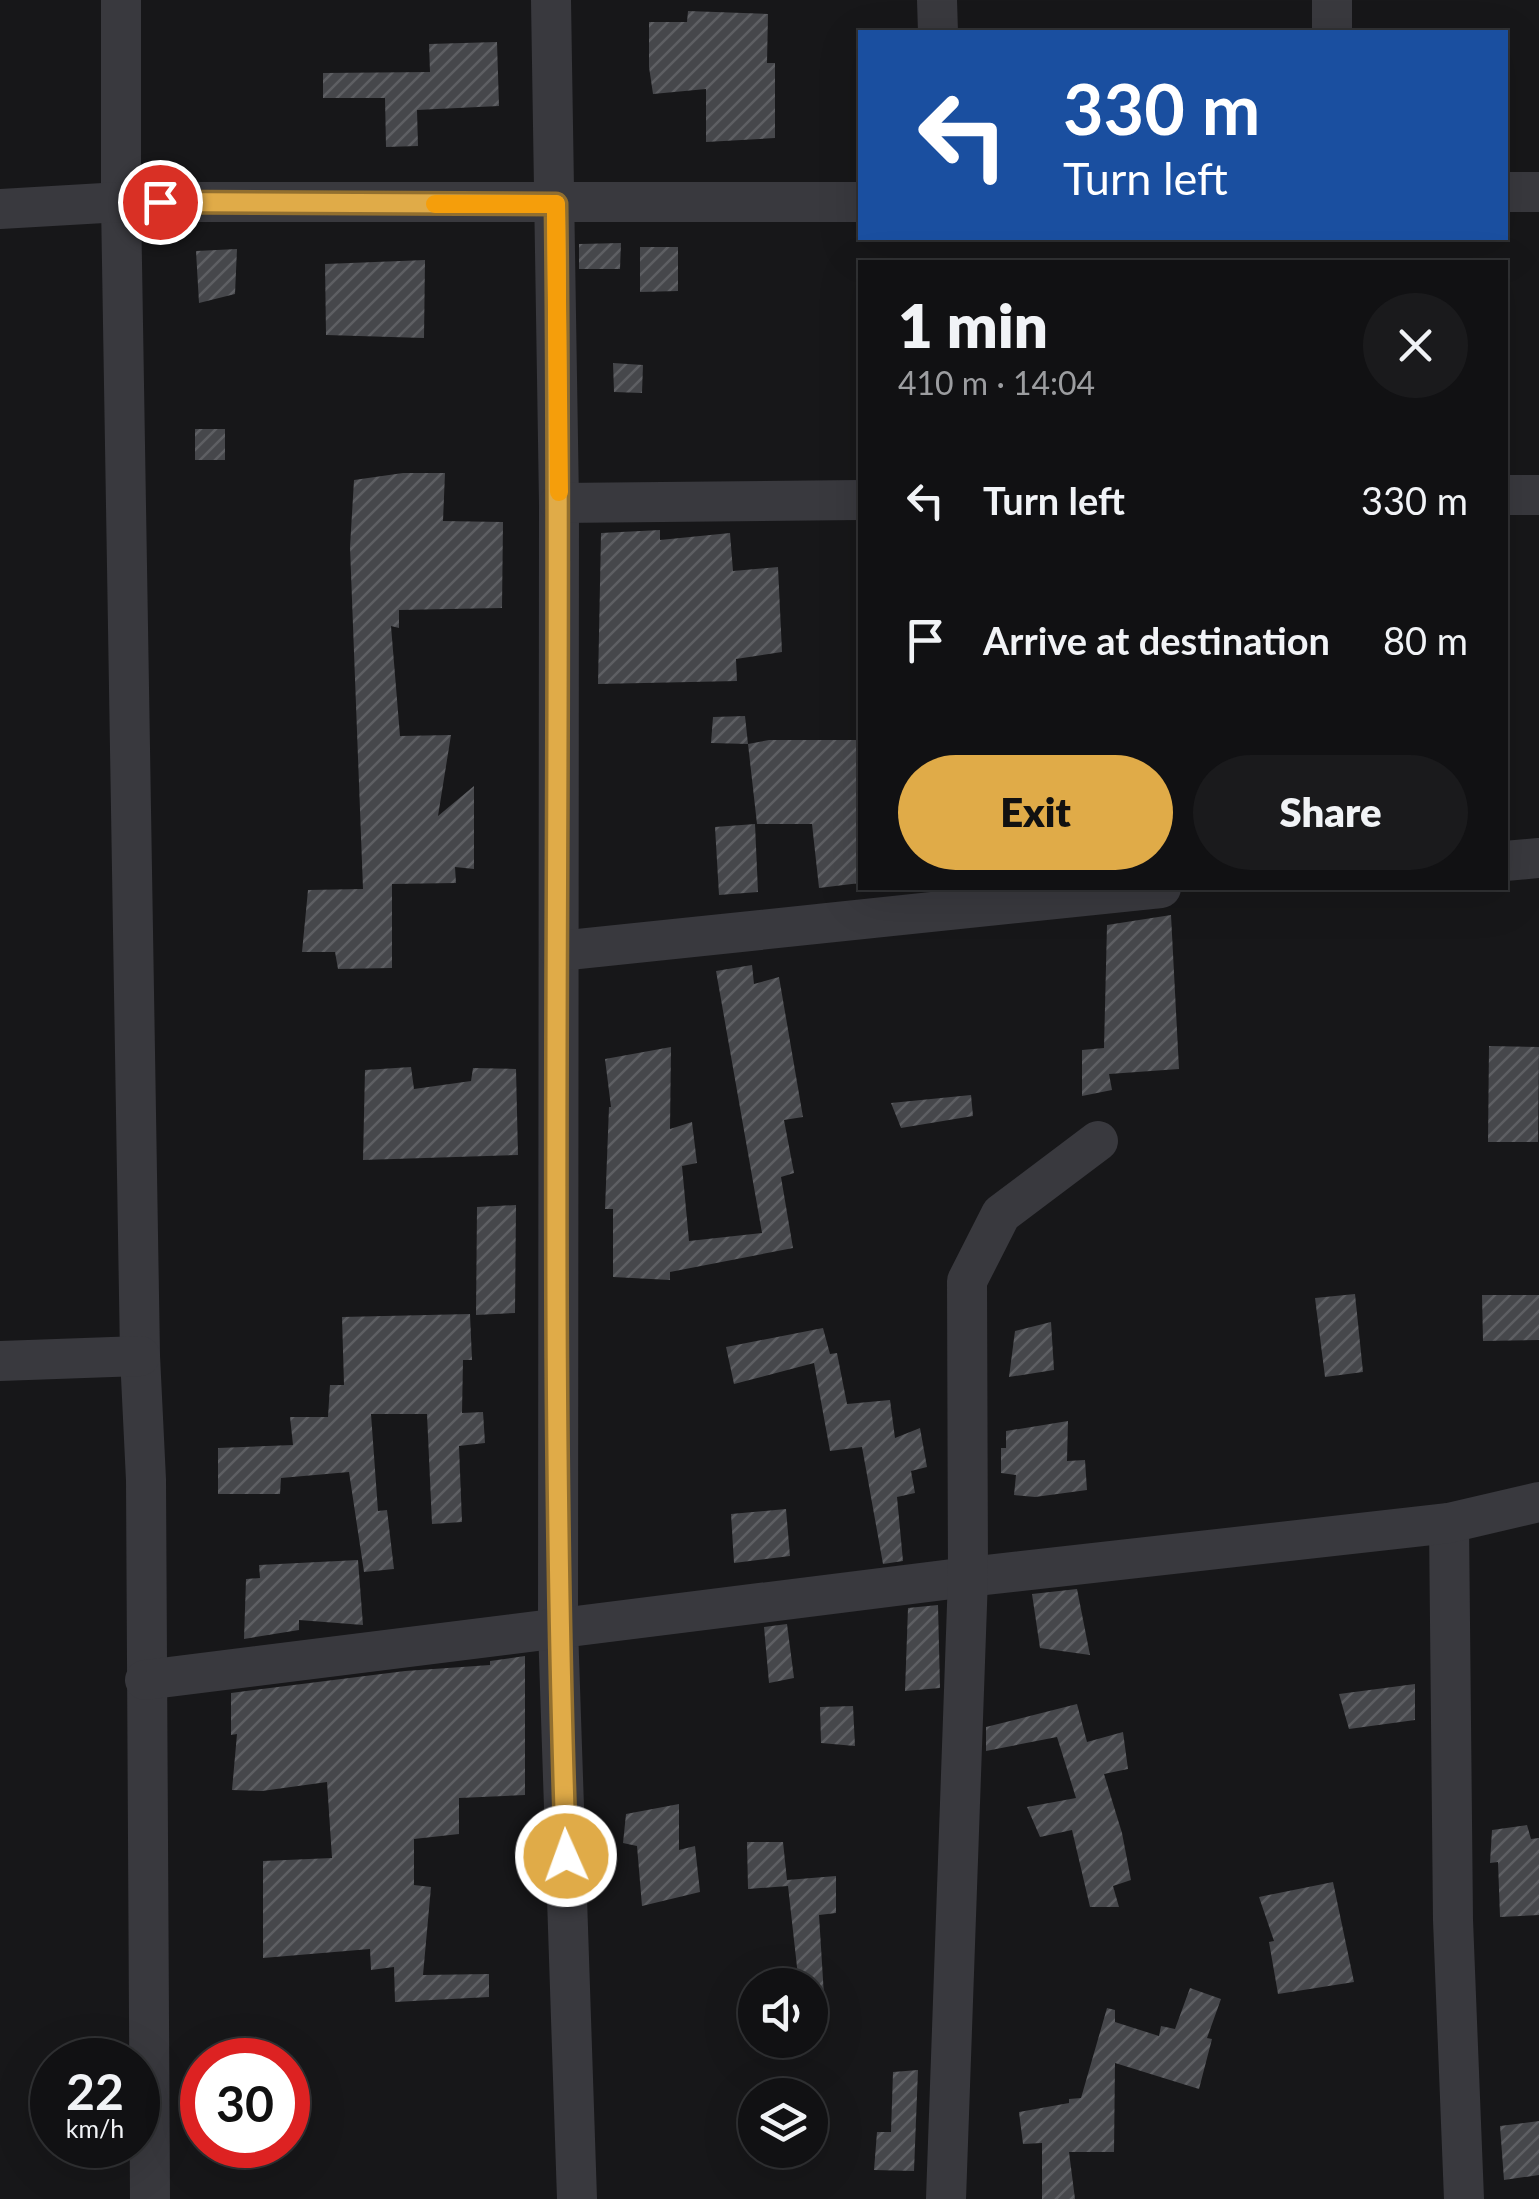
<!DOCTYPE html>
<meta charset="utf-8">
<style>
:root{--surface:#111113;--page:#1a1a1c;--text:#f1f3f6;--muted:#9c9da0;--line:#303133;--accent:#e0ab48}
body{margin:0;font-family:Lato,sans-serif;background:var(--page);color:var(--text);height:100vh;display:flex;flex-direction:column;font-size:38px;white-space:nowrap}
*{box-sizing:border-box;margin:0}
p{font-size:32px;color:var(--muted)}
.icon{flex:none;width:55px;height:55px;fill:none;stroke:currentColor;stroke-width:2;stroke-linecap:round;stroke-linejoin:round}
.map{position:relative;flex:1;overflow:hidden}
.side{position:absolute;left:858px;top:260px;width:650px;height:630px;display:flex;flex-direction:column;background:var(--surface);border-radius:0px;box-shadow:0 10px 40px #0002,0 0 0 2px var(--line)}
.side>*{flex:none}
.guide{position:absolute;left:858px;top:30px;width:650px;height:210px;border-radius:0px;box-shadow:0 10px 40px #0002,0 0 0 2px var(--line);background:#1a4fa0;color:#fff;overflow:hidden}
.fabs{position:absolute;left:738px;top:1968px;display:grid;gap:20px}
.fabs a{display:grid;place-items:center;width:90px;height:90px;border-radius:50%;background:var(--surface);box-shadow:0 10px 40px #0002,0 0 0 2px var(--line);font-size:50px}
.speed{position:absolute;left:30px;top:2038px;display:flex;gap:20px;font-size:50px;font-weight:700;text-align:center}
.speed>*{display:grid;place-content:center;width:130px;height:130px;border-radius:50%;background:var(--surface);box-shadow:0 10px 40px #0002,0 0 0 2px var(--line);line-height:1}
.speed small{font-size:25px;font-weight:400}
.speed .limit{border:15px solid #d22;background:#fff;color:#111}
.pin{position:absolute;display:grid;place-items:center;width:85px;height:85px;color:#fff;margin:-42px;border:5px solid #fff;border-radius:50%;box-shadow:0 2px 10px #0007}
.me{position:absolute;width:110px;margin:-55px;rotate:358deg;stroke-linejoin:round;filter:drop-shadow(0 0 8px #0008)}
.turn{display:flex;align-items:center;gap:35px;height:210px;padding:0 40px;font-size:45px}
.turn .icon{width:130px;height:130px;stroke-width:2.5}
.turn b{display:block;font-size:70px;line-height:85px}
.round{display:grid;place-items:center;flex:none;width:105px;height:105px;border-radius:52px;background:var(--page)}
.overview{display:flex;align-items:center;justify-content:space-between;height:170px;padding:0 40px}
h1{font-size:60px;font-weight:800;line-height:75px}
.action{display:flex;gap:20px;margin-top:auto;padding:20px 40px}
.action a{flex:1;height:115px;border-radius:60px;background:var(--accent);color:#111;font-size:40px;font-weight:800;line-height:115px;text-align:center}
.action a+a{background:var(--page);color:var(--text)}
ul{padding:0;list-style:none}
li{display:flex;align-items:center;gap:30px;height:140px;padding:0 40px}
li div{flex:1}
li b{display:block;font-size:38px}
li em{font-style:normal}
.map>svg:first-child{display:block}
.building{fill:url(#building-hatch)}
.lines{fill:none;stroke-linecap:round;stroke-linejoin:round}
.minor{stroke:#39393e;stroke-width:40}
.route-casing{stroke:#926f2f;stroke-width:25}
.route{stroke:#e0ab48;stroke-width:18}
.slow{stroke:#f59e0b;stroke-width:18}
</style>
<div class="map">
<svg width="1539" height="2199" viewBox="0 0 1539 2199">
<defs>
<pattern id="building-hatch" width="6" height="6" patternUnits="userSpaceOnUse" patternTransform="scale(2.5)"><rect width="6" height="6" fill="#46474b"/><path d="M-1 1l2-2M0 6l6-6M5 7l2-2" fill="none" stroke="#5e5f63"/></pattern>
</defs>
<rect width="100%" height="100%" fill="#171719"/>
<!-- building -->
<g class="building">
<polygon points="688,11 768,14 767,63 775,63 775,138 706,142 706,89 653,94 649,67 649,22 687,22"/>
<polygon points="497,42 499,106 417,110 418,146 386,147 385,98 323,98 323,73 430,72 429,44"/>
<polygon points="621,243 620,269 579,269 579,244"/>
<polygon points="640,247 678,247 678,291 640,292"/>
<polygon points="237,249 235,294 199,303 196,251"/>
<polygon points="425,260 424,338 326,335 325,264"/>
<polygon points="613,363 643,365 642,393 614,392"/>
<rect x="195" y="429" width="30" height="31"/>
<polygon points="403,473 445,473 443,521 503,522 502,608 399,610 399,628 391,626 400,736 451,735 438,816 474,786 474,869 455,867 456,883 392,884 392,968 338,969 335,952 302,952 308,890 363,889 350,547 354,480"/>
<polygon points="660,530 660,540 730,533 733,571 778,567 782,652 736,659 737,681 598,684 601,533"/>
<polygon points="745,716 748,744 711,743 713,717"/>
<polygon points="769,740 860,740 860,883 819,888 812,824 757,824 748,744"/>
<polygon points="755,824 758,892 719,895 715,827"/>
<polygon points="1171,915 1179,1069 1109,1074 1112,1090 1082,1096 1082,1050 1104,1048 1107,925"/>
<polygon points="752,965 754,984 779,977 803,1117 784,1120 794,1173 781,1177 793,1248 670,1272 670,1280 613,1277 613,1209 605,1209 609,1107 611,1107 605,1059 671,1047 670,1129 692,1122 697,1163 682,1166 689,1241 762,1233 716,971"/>
<polygon points="1489,1046 1539,1047 1538,1142 1488,1142"/>
<polygon points="411,1067 414,1089 471,1081 473,1068 516,1069 518,1155 363,1160 365,1070"/>
<polygon points="971,1095 973,1116 901,1128 891,1103"/>
<polygon points="516,1205 515,1313 476,1315 477,1207"/>
<polygon points="1355,1294 1363,1372 1325,1377 1315,1298"/>
<polygon points="1482,1295 1539,1295 1539,1340 1483,1341"/>
<polygon points="470,1314 472,1360 463,1360 462,1413 483,1412 485,1443 459,1446 462,1522 432,1524 427,1414 371,1414 378,1511 387,1510 394,1569 364,1572 349,1472 281,1478 280,1494 218,1494 218,1448 293,1445 290,1417 328,1417 330,1385 344,1385 342,1317"/>
<polygon points="1051,1322 1054,1370 1009,1377 1015,1331"/>
<polygon points="823,1328 830,1354 837,1353 847,1404 890,1400 895,1438 920,1428 927,1467 911,1471 915,1493 897,1497 903,1561 883,1564 862,1447 830,1451 814,1363 734,1384 726,1347"/>
<polygon points="1068,1421 1067,1461 1085,1460 1087,1490 1035,1497 1014,1495 1016,1475 1001,1473 1001,1448 1006,1448 1006,1431"/>
<polygon points="786,1509 790,1556 734,1563 731,1514"/>
<polygon points="358,1560 363,1625 299,1620 299,1630 244,1639 246,1579 260,1578 259,1565"/>
<polygon points="1077,1589 1090,1655 1040,1648 1032,1594"/>
<polygon points="938,1605 940,1688 905,1691 908,1608"/>
<polygon points="787,1624 794,1678 769,1683 764,1627"/>
<polygon points="525,1656 525,1795 459,1798 459,1834 414,1839 414,1885 431,1887 423,1975 489,1974 489,1997 395,2002 394,1967 371,1970 370,1949 263,1958 263,1861 332,1858 327,1782 262,1791 232,1790 237,1734 231,1735 231,1693 405,1671 490,1665 490,1661"/>
<polygon points="1415,1684 1415,1720 1349,1729 1339,1694"/>
<polygon points="1077,1704 1087,1742 1123,1732 1128,1769 1104,1774 1122,1833 1131,1880 1113,1886 1119,1907 1090,1907 1072,1830 1040,1837 1027,1807 1076,1798 1057,1737 986,1751 986,1727"/>
<polygon points="853,1706 855,1746 821,1743 820,1707"/>
<polygon points="679,1804 679,1850 695,1846 700,1892 642,1906 637,1846 623,1843 626,1814"/>
<polygon points="1527,1825 1531,1839 1539,1838 1539,1915 1500,1917 1498,1862 1490,1863 1492,1830"/>
<polygon points="747,1842 783,1842 787,1880 836,1876 836,1913 819,1915 826,2028 810,2029 810,1985 799,1985 788,1886 748,1889"/>
<polygon points="1333,1882 1354,1982 1278,1994 1269,1942 1274,1941 1259,1897"/>
<polygon points="1190,1988 1221,1999 1207,2038 1212,2039 1199,2089 1115,2063 1114,2152 1069,2152 1075,2199 1042,2199 1042,2143 1023,2144 1019,2112 1069,2103 1069,2099 1081,2098 1107,2008 1115,2010 1115,2022 1159,2036 1161,2026 1175,2029"/>
<polygon points="918,2070 914,2171 874,2170 877,2132 891,2132 893,2072"/>
<polygon points="1539,2121 1539,2175 1504,2180 1500,2126"/>
</g>
<g class="lines">
<!-- minor -->
<g class="minor">
<polyline points="121,0 121,202 140,1356 146,1480 150,2199"/>
<polyline points="551,0 559,503 558,1627 577,2199"/>
<polyline points="937,0 938,32"/>
<polyline points="1332,0 1332,32"/>
<polyline points="1505,192 1539,192"/>
<polyline points="0,209 121,202 860,202"/>
<polyline points="1505,495 1539,495"/>
<polyline points="559,503 860,500"/>
<polyline points="1505,861 1539,858"/>
<polyline points="559,951 1161,888"/>
<polyline points="0,1361 140,1356"/>
<polyline points="1449,1523 1453,1920 1464,2199"/>
<polyline points="145,1680 968,1577 1449,1523 1539,1502"/>
<polyline points="946,2199 968,1577 967,1281 1001,1214 1098,1141"/>
</g>
</g>
<g class="lines">
<defs>
<path id="route" d="M160 202 556 204C563 755 547 1306 566 1856"/>
</defs>
<!-- route casing -->
<use href="#route" class="route-casing"/>
<!-- route -->
<use href="#route" class="route"/>
<!-- slow -->
<polyline class="slow" points="435,204 556,204 559,492"/>
</g>
</svg>
<div class="fabs">
<a><svg class="icon" aria-label="sound" viewBox="0 0 24 24"><path d="M4 9h4l5-4v14l-5-4H4zM17 9q2 3 0 6"/></svg></a>
<a><svg class="icon" aria-label="layers" viewBox="0 0 24 24"><path d="M12 4l9 5-9 5-9-5zM3 14l9 5 9-5"/></svg></a>
</div>
<div class="speed"><div>22<small>km/h</small></div><div class="limit">30</div></div>
<div class="pin" style="left:160px;top:202px;background:#d93025"><svg class="icon" aria-label="arrive" viewBox="0 0 24 24"><path d="M6 21V4h12l-3 4 3 4H6"/></svg></div>
<svg class="me" style="left:566px;top:1856px" viewBox="-20 -20 40 40"><circle r="17" fill="#e0ab48" stroke="#fff" stroke-width="3"/><path d="M0-11L8 9 0 5-8 9z" fill="#fff"/></svg>
<div class="guide">
<div class="turn"><svg class="icon" aria-label="left" viewBox="0 0 24 24"><path d="M17 20v-9H6M10 6l-5 5 5 5"/></svg><div><b>330 m</b>Turn left</div></div>
</div>
<section class="side">
<div class="overview"><div><h1>1 min</h1><p>410 m · 14:04</p></div><a class="round"><svg class="icon" aria-label="close" viewBox="0 0 24 24"><path d="M6 6l12 12M18 6L6 18"/></svg></a></div>
<ul>
<li><svg class="icon" aria-label="left" viewBox="0 0 24 24"><path d="M17 20v-9H6M10 6l-5 5 5 5"/></svg><div><b>Turn left</b></div><em>330 m</em></li>
<li><svg class="icon" aria-label="arrive" viewBox="0 0 24 24"><path d="M6 21V4h12l-3 4 3 4H6"/></svg><div><b>Arrive at destination</b></div><em>80 m</em></li>
</ul>
<div class="action"><a>Exit</a><a>Share</a></div>
</section>
</div>
